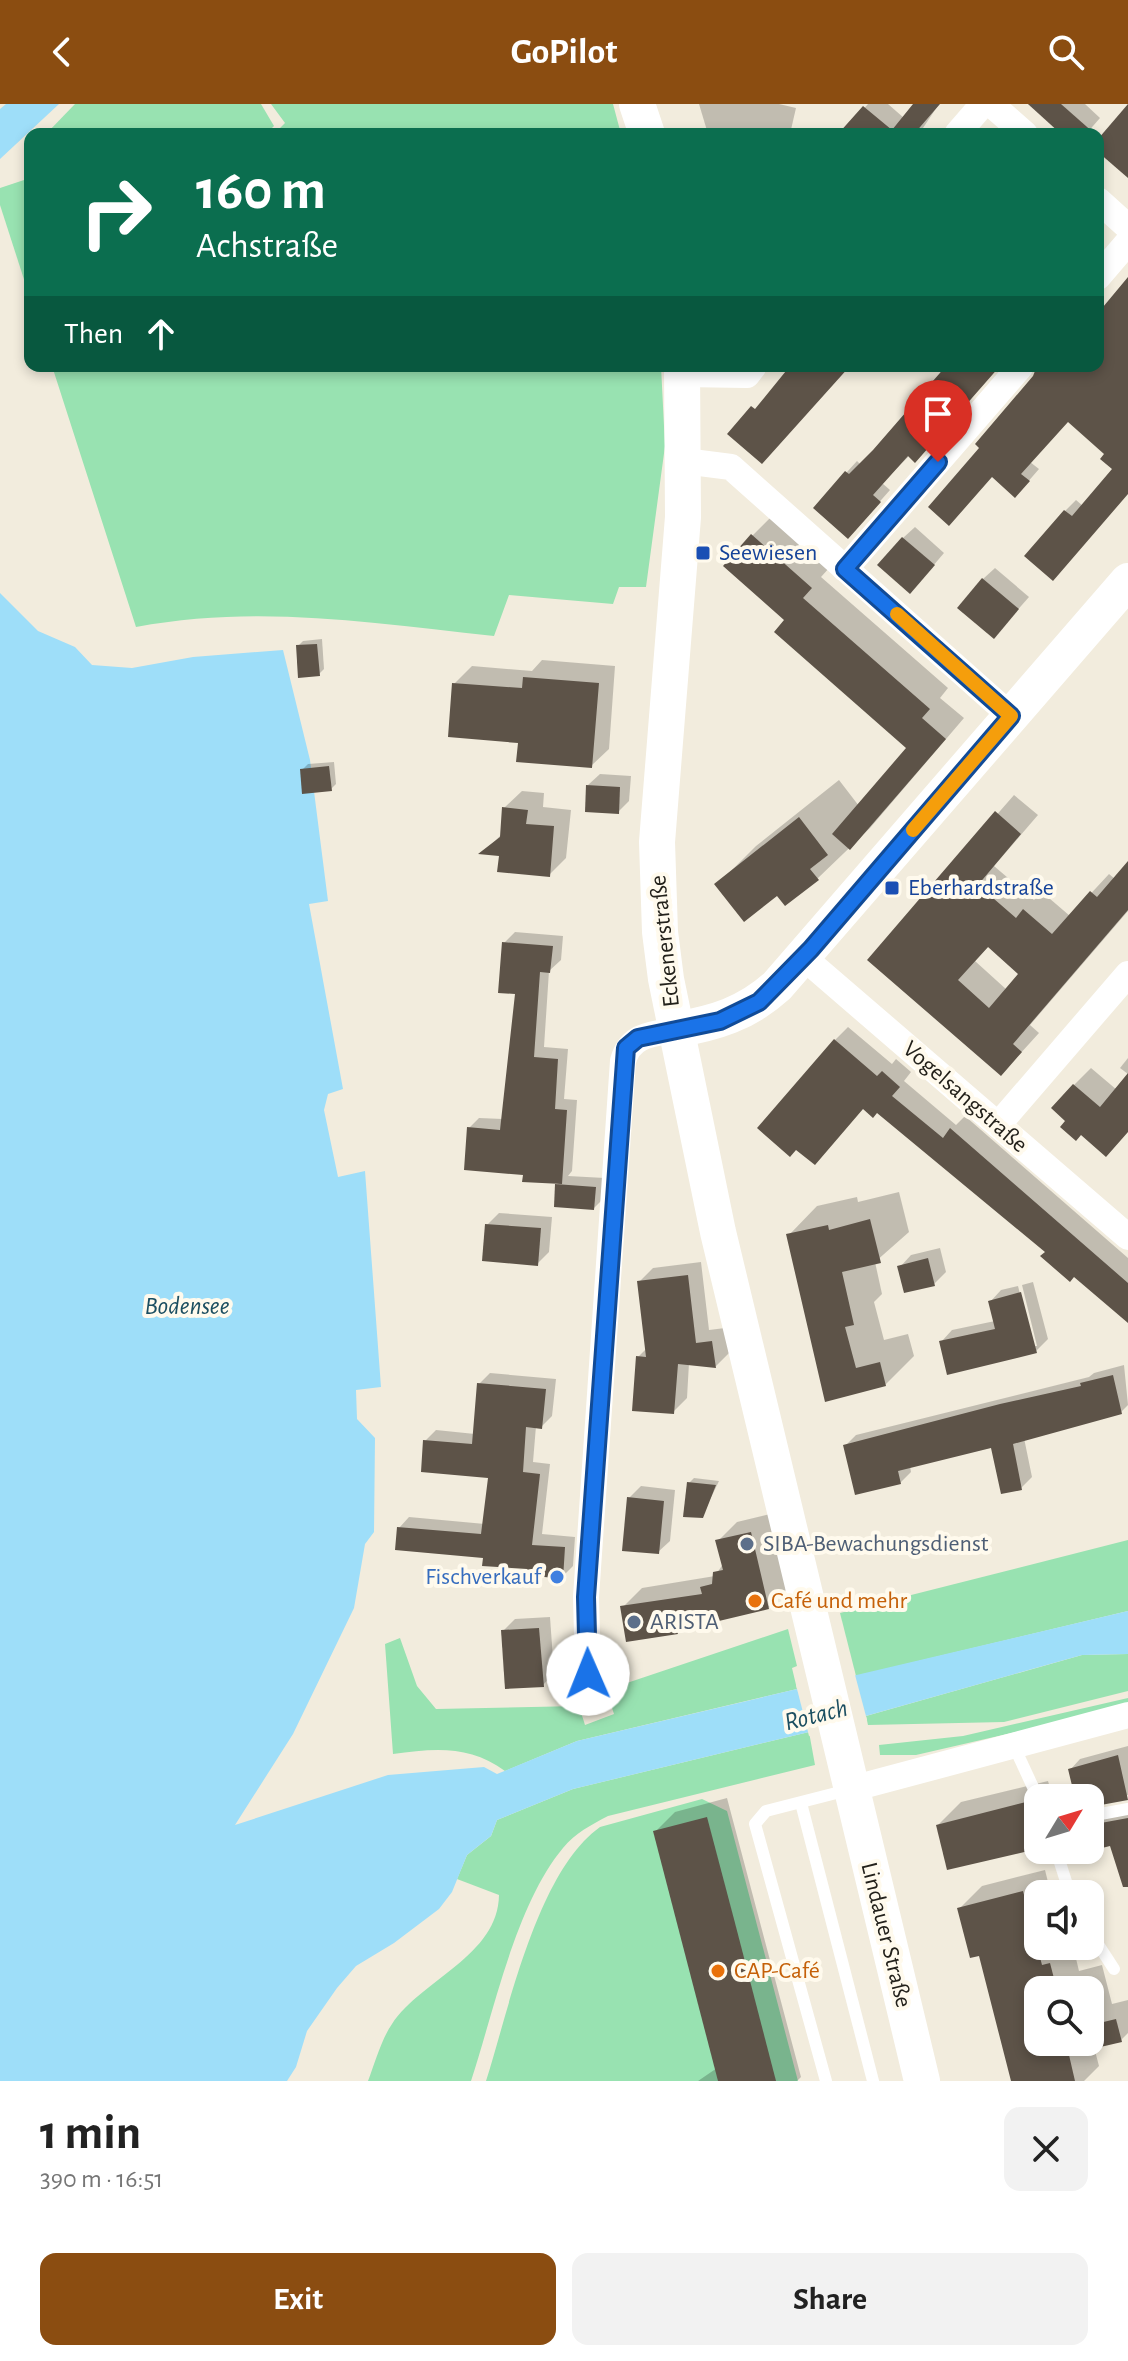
<!DOCTYPE html>
<meta charset="utf-8">
<style>
:root{--surface:#fff;--page:#f2f2f2;--text:#222;--muted:#767676;--accent:#8b4d11}
body{margin:0;font-family:"Alegreya Sans",sans-serif;background:var(--page);color:var(--text);height:100vh;display:flex;flex-direction:column;font-size:30px;white-space:nowrap}
*{box-sizing:border-box;margin:0}
p{font-size:26px;color:var(--muted)}
.icon{flex:none;width:44px;height:44px;fill:none;stroke:currentColor;stroke-width:2;stroke-linecap:round;stroke-linejoin:round}
.map{position:relative;height:1977px;overflow:hidden}
.details{display:flex;flex-direction:column;background:var(--surface);flex:1}
.details>*{flex:none}
.banner{position:absolute;left:24px;top:24px;width:1080px;height:244px;border-radius:16px;box-shadow:0 4px 12px #0003;background:#0b6e4f;color:#fff;overflow:hidden}
.needle{width:52px;rotate:52deg}
.buttons{position:absolute;left:1024px;top:1680px;display:grid;gap:16px}
.buttons a{display:grid;place-items:center;width:80px;height:80px;border-radius:16px;background:var(--surface);box-shadow:0 4px 12px #0003;font-size:40px}
.pin{position:absolute;display:grid;place-items:center;width:68px;height:68px;color:#fff;margin:-82px -34px;border-radius:50% 50% 50% 0;rotate:-45deg;box-shadow:0 0 8px #0007}
.pin .icon{rotate:45deg}
.me{position:absolute;width:88px;margin:-44px;rotate:359deg;stroke-linejoin:round;filter:drop-shadow(0 0 6px #0008)}
.turn{display:flex;align-items:center;gap:28px;height:168px;padding:0 40px;font-size:36px}
.turn .icon{width:104px;height:104px;stroke-width:2.5}
.turn b{display:block;font-size:56px;line-height:68px}
.then{display:flex;align-items:center;height:76px;padding:0 40px;background:#0003;gap:16px;font-size:30px}
.round{display:grid;place-items:center;flex:none;width:84px;height:84px;border-radius:16px;background:var(--page)}
.overview{display:flex;align-items:center;justify-content:space-between;height:136px;padding:0 40px}
h1{font-size:48px;font-weight:600;line-height:60px}
.action{display:flex;gap:16px;margin-top:auto;padding:16px 40px}
.action a{flex:1;height:92px;border-radius:16px;background:var(--accent);color:#fff;font-size:32px;font-weight:600;line-height:92px;text-align:center}
.action a+a{background:var(--page);color:var(--text)}
header{display:flex;justify-content:space-between;align-items:center;height:104px;padding:0 40px;background:var(--accent);color:#fff;font-size:36px;font-weight:600}
.map>svg:first-child{display:block}
.green{fill:#98e2b1}
.water{fill:#9edef9}
.pier{fill:#f2ecdd}
.shadow{fill:#0003;fill-rule:evenodd}
.building{fill:#5d5348;fill-rule:evenodd}
.lines{fill:none;stroke-linecap:round;stroke-linejoin:round}
.lane{stroke:#fff;stroke-width:12}
.street{stroke:#fff;stroke-width:26}
.secondary{stroke:#fff;stroke-width:36}
.route-casing{stroke:#114b97;stroke-width:20}
.route{stroke:#1a73e8;stroke-width:14}
.slow{stroke:#f59e0b;stroke-width:14}
.transit-dot{fill:#1a4fb4;stroke:#fffaed;stroke-width:3}
.service-dot{fill:#5c6f8a;stroke:#fffaed;stroke-width:3}
.shop-dot{fill:#3f7fe0;stroke:#fffaed;stroke-width:3}
.food-dot{fill:#e8710a;stroke:#fffaed;stroke-width:3}
.labels{text-anchor:middle;dominant-baseline:central;stroke-width:8;stroke-linejoin:round;paint-order:stroke}
.transit-label{font-size:24px;fill:#164399;stroke:#fffaed;text-anchor:start}
.street-label{font-size:24px;fill:#23211b;stroke:#fffaed}
.service-label{font-size:24px;fill:#4e5e75;stroke:#fffaed;text-anchor:start}
.shop-label{font-size:24px;fill:#366cbe;stroke:#fffaed;text-anchor:end}
.food-label{font-size:24px;fill:#c56008;stroke:#fffaed;text-anchor:start}
.water-label{font-size:26px;font-style:italic;fill:#1b4e61;stroke:#fffaed}
</style>
<header><svg class="icon" aria-label="back" viewBox="0 0 24 24"><path d="M15 5l-7 7 7 7"/></svg>GoPilot<svg class="icon" aria-label="search" viewBox="0 0 24 24"><circle cx="10" cy="10" r="6"/><path d="M15 15l6 6"/></svg></header>
<div class="map">
<svg width="1128" height="1977" viewBox="0 0 1128 1977">
<rect width="100%" height="100%" fill="#f2ecdd"/>
<!-- green -->
<g class="green">
<polygon points="75,0 261,0 274,22 266,30 46,30"/>
<polygon points="271,0 613,0 621,30 274,30 285,19"/>
<polygon points="30,74 30,194 0,101 0,84"/>
<path d="M52 262H661L665 342 646 483H619L613 500 509 491 494 532C372 519 258 500 136 523Z"/>
<polygon points="1128,1436 1128,1507 856,1572 840,1509"/>
<path d="M788 1525 797 1562 792 1564 797 1585 577 1637 505 1667C470 1641 435 1644 393 1650L385 1540 400 1534 417 1582 436 1605 579 1602 585 1621 614 1610 606 1586Z"/>
<polygon points="1128,1550 1128,1587 1004,1618 868,1621 866,1612 1082,1551"/>
<polygon points="1128,1594 1128,1602 916,1651 880,1651 879,1641 963,1632"/>
<path d="M809 1628 815 1661 608 1712C591 1721 575 1729 563 1744 516 1800 494 1907 471 1977H368C375 1959 381 1936 392 1920 422 1875 498 1852 499 1791L457 1775 467 1751 491 1732 497 1716 573 1685Z"/>
<path d="M702 1695 727 1707 798 1977H486C509 1905 537 1768 600 1723Z"/>
</g>
<!-- water -->
<g class="water">
<polygon points="6,0 59,0 0,55 0,5"/>
<polygon points="0,489 38,527 75,543 92,561 132,564 193,553 283,546 310,656 328,797 309,800 343,985 328,990 324,1006 338,1073 365,1067 381,1283 356,1286 357,1315 375,1334 374,1428 365,1440 354,1504 293,1630 235,1721 388,1671 484,1663 497,1670 577,1637 1128,1507 1128,1550 1082,1551 809,1628 573,1685 497,1716 491,1732 467,1751 452,1788 439,1805 394,1839 356,1862 337,1884 307,1927 296,1963 287,1977 0,1977"/>
</g>
<!-- pier -->
<polygon class="pier" points="854,1567 867,1616 809,1632 796,1581"/>
<!-- shadow -->
<g class="shadow">
<polygon points="699,0 779,0 796,4 790,30 708,30"/>
<polygon points="868,0 888,0 904,14 916,0 939,0 919,30 842,30"/>
<polygon points="1028,0 1085,0 1100,14 1086,30 1064,30"/>
<polygon points="998,24 1005,30 992,30"/>
<polygon points="1128,177 1128,389 1064,463 1065,407 1076,396 1083,402 1115,365 1107,350 1069,315 1030,358 1039,365 1026,380 981,343 1035,273 1037,262 1098,262 1098,214"/>
<polygon points="947,262 999,262 882,379 890,386 859,421 847,368 857,357 861,361"/>
<polygon points="772,412 830,463 821,473 948,584 940,594 964,614 870,724 817,775 777,789 717,781 756,742 839,676 859,702 909,643 787,516 752,432"/>
<polygon points="915,423 944,449 921,476 903,434"/>
<polygon points="995,464 1029,493 994,533 983,475"/>
<polygon points="322,535 324,565 319,570 298,542 303,537"/>
<polygon points="542,556 615,562 609,645 591,662 520,637 454,580 472,562 532,567"/>
<polygon points="334,658 336,680 331,685 302,666 308,660"/>
<polygon points="600,670 631,672 629,697 618,708 588,681"/>
<polygon points="522,687 544,689 543,703 571,706 566,754 549,771 501,750 483,749 502,730 504,704"/>
<path d="M1014 691 1038 711 994 762 1034 796 1042 788 1070 812 1109 770 1115 775 1128 760V807L1030 921 1039 929 1019 951 870 856ZM989 842 1021 869 1007 886 975 857Z"/>
<polygon points="515,828 563,832 561,856 549,867 544,943 568,945 564,995 577,996 572,1067 568,1072 605,1074 603,1095 594,1104 557,1081 560,1078 525,1069 469,1024 479,1014 503,1015 517,889 504,839"/>
<polygon points="848,923 892,960 896,955 911,968 904,977 956,1021 965,1012 1128,1154 1128,1216 1047,1147 835,936"/>
<polygon points="1128,954 1128,970 1120,964"/>
<polygon points="1091,964 1117,986 1128,972 1128,1028 1068,1017 1074,981"/>
<polygon points="899,1088 909,1128 875,1158 882,1190 874,1198 884,1236 908,1230 914,1252 885,1281 826,1296 789,1131 817,1102 857,1093 858,1098"/>
<polygon points="499,1109 552,1113 549,1148 537,1160 487,1121"/>
<polygon points="940,1144 946,1168 934,1180 900,1163 911,1151"/>
<polygon points="701,1158 709,1226 725,1224 729,1249 716,1262 689,1259 687,1294 673,1308 638,1253 647,1244 639,1178 653,1164"/>
<polygon points="1033,1178 1048,1235 1036,1247 941,1238 952,1226 995,1217 990,1198 1001,1186 1018,1182 1033,1242 1037,1242 1022,1181"/>
<polygon points="1124,1261 1128,1301 1121,1308 1024,1334 1032,1373 1021,1384 993,1342 910,1362 911,1368 900,1379 845,1342 856,1331 1089,1273 1094,1269"/>
<polygon points="490,1269 556,1275 552,1312 541,1323 536,1322 533,1358 550,1360 542,1430 575,1433 573,1462 562,1473 399,1424 409,1413 485,1420 490,1372 425,1337 436,1326 475,1330 479,1280"/>
<polygon points="694,1374 719,1377 702,1412 689,1379"/>
<polygon points="641,1382 675,1386 670,1437 658,1448 629,1394"/>
<polygon points="770,1410 788,1484 768,1504 681,1524 677,1528 623,1503 642,1484 715,1472 723,1460 718,1437 737,1418"/>
<polygon points="550,1513 554,1569 543,1581 503,1527 515,1515"/>
<polygon points="1128,1642 1128,1691 1090,1701 1090,1694 1079,1694 1070,1666 1080,1655"/>
<polygon points="1048,1677 1053,1694 1038,1694 1036,1743 938,1721 961,1698"/>
<polygon points="727,1694 801,1973 797,1977 698,1977 717,1964 655,1728 675,1708"/>
<polygon points="1128,1706 1128,1782 1112,1740 1090,1734 1090,1715"/>
<path d="M1045 1766 1051 1790H1038V1842H1073L1079 1867 1102 1861 1112 1900 1128 1896V1929L1121 1936 1094 1943 1099 1962 1084 1977H1056L1006 1950 981 1849 960 1804 982 1782ZM1038 1886H1090V1938H1038Z"/>
</g>
<!-- building -->
<g class="building">
<polygon points="913,0 940,0 914,30 838,30 863,2 892,26"/>
<polygon points="1028,0 1061,0 1095,30 1061,30"/>
<polygon points="1128,0 1128,74 1098,48 1098,35"/>
<polygon points="1128,173 1128,390 1053,477 1024,452 1064,406 1072,412 1112,365 1100,355 1104,350 1068,318 1021,370 1030,377 1015,394 992,373 949,422 928,403 979,344 975,340 1033,272 1037,262 1098,262 1098,209"/>
<polygon points="790,262 850,262 762,360 727,330 751,302 755,305"/>
<polygon points="946,262 1000,262 915,359 908,352 873,391 881,398 848,435 813,404 845,367 849,370 873,346"/>
<polygon points="751,430 812,484 803,494 930,605 922,614 946,635 850,746 832,730 906,644 774,528 784,516 723,462"/>
<polygon points="902,433 935,461 910,490 877,461"/>
<polygon points="982,474 1019,505 994,535 957,504"/>
<polygon points="317,540 320,572 298,574 296,541"/>
<polygon points="523,573 599,579 592,664 516,658 518,639 448,633 452,579 522,584"/>
<polygon points="329,662 332,687 302,690 300,665"/>
<polygon points="586,681 620,683 619,710 585,708"/>
<polygon points="502,703 528,706 526,720 554,722 550,773 497,768 499,752 478,750 500,733"/>
<path d="M995 707 1021 730 978 781 1016 814 1023 805 1052 830 1090 787 1097 793 1128 757V806L1013 940 1022 948 1001 972 867 856ZM988 843 1018 870 989 904 958 876Z"/>
<polygon points="799,713 828,751 810,765 819,776 785,802 777,792 744,818 714,780"/>
<polygon points="502,838 553,842 550,869 540,868 534,953 558,955 555,1005 567,1006 562,1080 522,1078 523,1071 464,1066 467,1023 500,1026 515,890 498,889"/>
<polygon points="834,935 877,972 882,967 900,983 892,992 943,1034 950,1024 1128,1179 1128,1219 1074,1173 1070,1178 1040,1152 1045,1148 877,1009 873,1014 863,1005 815,1061 796,1046 790,1053 757,1024"/>
<polygon points="1128,969 1128,1028 1106,1053 1081,1031 1076,1037 1060,1023 1065,1017 1051,1004 1073,980 1100,1003"/>
<polygon points="555,1080 596,1083 594,1106 554,1103"/>
<polygon points="870,1115 881,1159 842,1168 854,1221 845,1223 856,1264 880,1258 886,1282 825,1298 786,1130 828,1121 829,1126"/>
<polygon points="485,1120 541,1124 538,1162 482,1157"/>
<polygon points="928,1154 935,1182 904,1189 897,1162"/>
<polygon points="688,1171 696,1239 712,1237 716,1264 678,1260 674,1310 632,1307 636,1252 646,1253 637,1177"/>
<polygon points="1021,1188 1037,1249 947,1271 939,1237 995,1225 988,1197"/>
<polygon points="1113,1271 1122,1310 1013,1340 1022,1386 1001,1390 991,1344 898,1367 901,1380 855,1391 843,1341 1000,1300 1081,1282 1080,1279"/>
<polygon points="477,1279 546,1285 542,1325 526,1323 523,1368 540,1370 532,1441 565,1443 563,1475 526,1471 527,1465 482,1462 483,1454 395,1446 397,1423 481,1430 488,1374 421,1368 423,1336 472,1340"/>
<polygon points="687,1378 716,1381 703,1414 683,1413"/>
<polygon points="627,1393 664,1397 659,1450 622,1447"/>
<polygon points="751,1428 769,1505 677,1527 678,1530 626,1538 620,1502 702,1490 700,1483 712,1480 713,1468 723,1466 715,1436"/>
<polygon points="539,1524 544,1583 505,1585 501,1526"/>
<polygon points="1118,1651 1128,1696 1090,1703 1090,1694 1075,1694 1068,1665"/>
<polygon points="1026,1698 1037,1745 947,1766 936,1721"/>
<polygon points="707,1713 735,1819 776,1977 718,1977 653,1727"/>
<polygon points="1128,1714 1128,1783 1123,1783 1110,1742 1090,1747 1090,1721"/>
<polygon points="1023,1787 1042,1861 1050,1859 1057,1886 1038,1886 1038,1938 1066,1938 1075,1977 1011,1977 979,1852 970,1854 957,1804"/>
<polygon points="1116,1915 1122,1938 1096,1944 1091,1921"/>
</g>
<g class="lines">
<!-- lane -->
<g class="lane">
<polyline points="1013,1640 1038,1694"/>
<polyline points="801,1699 873,1977"/>
<polyline points="1090,1712 1128,1705"/>
<polyline points="1056,1746 1070,1790"/>
<polyline points="1090,1828 1114,1865"/>
<polyline points="826,1977 755,1720 766,1707 848,1686"/>
</g>
<!-- street -->
<g class="street">
<polyline points="991,0 1025,30"/>
<polyline points="957,30 983,0"/>
<polyline points="1098,96 1128,123"/>
<polyline points="1098,173 1128,138"/>
<polyline points="683,270 747,271 754,262"/>
<polyline points="684,357 731,363 1011,612"/>
<polyline points="845,465 1021,262"/>
<polyline points="803,853 1128,1133"/>
<polyline points="998,1021 1128,870"/>
<path d="M588 1570 586 1493 623 957C630 931 651 930 675 926"/>
<polyline points="851,1685 1128,1611"/>
</g>
<!-- secondary -->
<g class="secondary">
<polyline points="637,0 647,30"/>
<polyline points="682,262 683,413 657,738 660,828 666,875 718,1128 922,1977"/>
<path d="M675 926C715 919 746 910 777 882L1128 477"/>
</g>
</g>
<g class="lines">
<defs>
<polyline id="route" points="588,1570 586,1493 626,944 638,934 720,917 759,898 811,845 1011,612 845,465 938,358"/>
</defs>
<!-- route casing -->
<use href="#route" class="route-casing"/>
<!-- route -->
<use href="#route" class="route"/>
<!-- slow -->
<polyline class="slow" points="897,510 1011,612 913,726"/>
</g>
<!-- markers -->
<g class="transit-dot">
<rect x="695" y="441" width="16" height="16" rx="4"/>
<rect x="884" y="776" width="16" height="16" rx="4"/>
</g>
<g class="service-dot">
<circle cx="747" cy="1440" r="8"/>
<circle cx="634" cy="1518" r="8"/>
</g>
<circle class="shop-dot" cx="557" cy="1473" r="8"/>
<g class="food-dot">
<circle cx="755" cy="1497" r="8"/>
<circle cx="718" cy="1867" r="8"/>
</g>
<g class="labels">
<!-- transit labels -->
<g class="transit-label">
<text x="719" y="449">Seewiesen</text>
<text x="908" y="784">Eberhardstraße</text>
</g>
<!-- street labels -->
<g class="street-label">
<text transform="translate(665 837) rotate(-96)">Eckenerstraße</text>
<text transform="translate(965 993) rotate(41)">Vogelsangstraße</text>
<text transform="translate(886 1831) rotate(76)">Lindauer Straße</text>
</g>
<!-- service labels -->
<g class="service-label">
<text x="763" y="1440">SIBA-Bewachungsdienst</text>
<text x="650" y="1518">ARISTA</text>
</g>
<!-- shop labels -->
<g class="shop-label">
<text x="541" y="1473">Fischverkauf</text>
</g>
<!-- food labels -->
<g class="food-label">
<text x="771" y="1497">Café und mehr</text>
<text x="734" y="1867">CAP-Café</text>
</g>
<!-- water labels -->
<g class="water-label">
<text x="187" y="1202">Bodensee</text>
<text transform="translate(816 1611) rotate(-14)">Rotach</text>
</g>
</g>
</svg>
<div class="buttons">
<a><svg class="needle" viewBox="-14 -14 28 28"><path d="M0-13l5 13h-10z" fill="#e53935"/><path d="M0 13l5-13h-10z" fill="#767676"/></svg></a>
<a><svg class="icon" aria-label="sound" viewBox="0 0 24 24"><path d="M4 9h4l5-4v14l-5-4H4zM17 9q2 3 0 6"/></svg></a>
<a><svg class="icon" aria-label="search" viewBox="0 0 24 24"><circle cx="10" cy="10" r="6"/><path d="M15 15l6 6"/></svg></a>
</div>
<div class="pin" style="left:938px;top:358px;background:#d93025"><svg class="icon" aria-label="arrive" viewBox="0 0 24 24"><path d="M6 21V4h12l-3 4 3 4H6"/></svg></div>
<svg class="me" style="left:588px;top:1570px" viewBox="-20 -20 40 40"><circle r="19" fill="#fff"/><path d="M0-13L10 11 0 6-10 11z" fill="#1a73e8"/></svg>
<div class="banner">
<div class="turn"><svg class="icon" aria-label="right" viewBox="0 0 24 24"><path d="M7 20v-9h11M14 6l5 5-5 5"/></svg><div><b>160 m</b>Achstraße</div></div>
<div class="then">Then<svg class="icon" aria-label="ahead" viewBox="0 0 24 24"><path d="M12 20V5M6 11l6-6 6 6"/></svg></div>
</div>
</div>
<section class="details">
<div class="overview"><div><h1>1 min</h1><p>390 m · 16:51</p></div><a class="round"><svg class="icon" aria-label="close" viewBox="0 0 24 24"><path d="M6 6l12 12M18 6L6 18"/></svg></a></div>
<div class="action"><a>Exit</a><a>Share</a></div>
</section>
